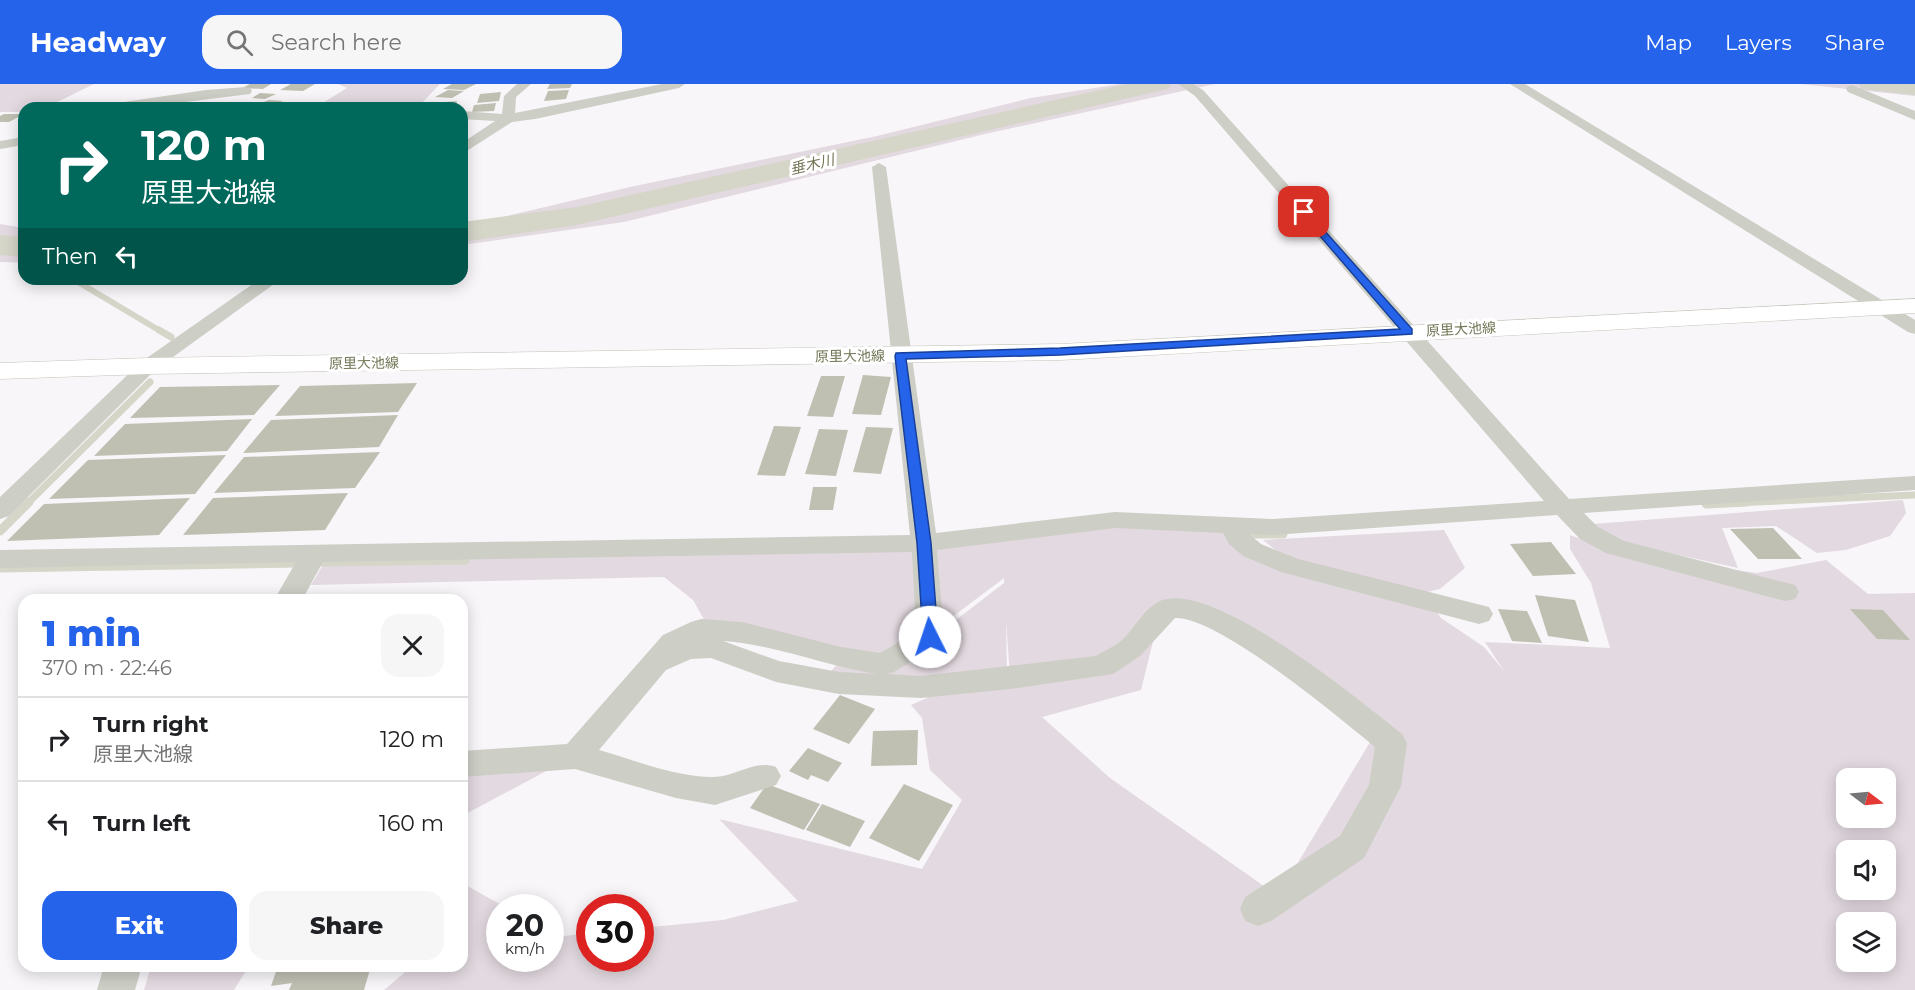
<!DOCTYPE html>
<meta charset="utf-8">
<style>
:root{--surface:#fff;--page:#f6f6f6;--text:#202124;--muted:#757577;--line:#e0e0e0;--accent:#2563eb}
body{margin:0;font-family:Montserrat,"Noto Sans JP",sans-serif;background:var(--page);color:var(--text);height:100vh;display:flex;flex-direction:column;font-size:22px;white-space:nowrap}
*{box-sizing:border-box;margin:0}
p{font-size:20px;color:var(--muted)}
.icon{flex:none;width:33px;height:33px;fill:none;stroke:currentColor;stroke-width:2;stroke-linecap:round;stroke-linejoin:round}
.map{position:relative;flex:1;overflow:hidden}
.details{position:absolute;left:18px;top:510px;width:450px;height:378px;display:flex;flex-direction:column;background:var(--surface);border-radius:18px;box-shadow:0 3px 15px #0003}
.details>*{flex:none}
.guide{position:absolute;left:18px;top:18px;width:450px;height:183px;border-radius:18px;box-shadow:0 3px 15px #0003;background:#00695c;color:#fff;overflow:hidden}
.needle{width:39px;rotate:106deg}
.buttons{position:absolute;left:1836px;top:684px;display:grid;gap:12px}
.buttons a{display:grid;place-items:center;width:60px;height:60px;border-radius:12px;background:var(--surface);box-shadow:0 3px 15px #0003;font-size:30px}
.speed{position:absolute;left:486px;top:810px;display:flex;gap:12px;font-size:30px;font-weight:700;text-align:center}
.speed>*{display:grid;place-content:center;width:78px;height:78px;border-radius:50%;background:var(--surface);box-shadow:0 3px 15px #0003;line-height:1}
.speed small{font-size:15px;font-weight:400}
.speed .limit{border:9px solid #d22;background:#fff;color:#111}
.pin{position:absolute;display:grid;place-items:center;width:51px;height:51px;color:#fff;margin:-26px;border-radius:12px;box-shadow:0 3px 9px #0006}
.me{position:absolute;width:66px;margin:-33px;rotate:356deg;stroke-linejoin:round;filter:drop-shadow(0 0 4px #0008)}
.turn{display:flex;align-items:center;gap:21px;height:126px;padding:0 24px;font-size:27px}
.turn .icon{width:78px;height:78px;stroke-width:2.5}
.turn b{display:block;font-size:42px;line-height:51px}
.then{display:flex;align-items:center;height:57px;padding:0 24px;background:#0003;gap:12px;font-size:22px}
.round{display:grid;place-items:center;flex:none;width:63px;height:63px;border-radius:18px;background:var(--page)}
.headline{display:flex;align-items:center;justify-content:space-between;height:102px;padding:0 24px}
h1{font-size:36px;font-weight:800;line-height:45px;color:var(--accent)}
.cta{display:flex;gap:12px;margin-top:auto;padding:12px 24px}
.cta a{flex:1;height:69px;border-radius:18px;background:var(--accent);color:#fff;font-size:24px;font-weight:800;line-height:69px;text-align:center}
.cta a+a{background:var(--page);color:var(--text)}
ul{padding:0;list-style:none}
li{display:flex;align-items:center;gap:18px;height:84px;padding:0 24px;border-top:2px solid var(--line)}
li div{flex:1}
li b{display:block;font-size:22px}
li em{font-style:normal}
header{display:flex;align-items:center;gap:36px;box-sizing:border-box;height:84px;padding:0 30px;background:var(--accent);color:#fff}
header strong{font-size:28px}
nav{display:flex;gap:33px;margin-inline-start:auto;font-size:21px}
.search{width:420px;height:54px;background:var(--page);display:flex;align-items:center;gap:15px;box-sizing:border-box;padding:0 21px;border-radius:18px;color:var(--muted);font-size:22px}
.map>svg:first-child{display:block}
.green{fill:#e3d9e0;fill-rule:evenodd}
.lines{fill:none;stroke-linecap:round;stroke-linejoin:round}
.stream-far2{stroke:#d5d5c8;stroke-width:6}
.stream-far1{stroke:#d5d5c8;stroke-width:7}
.stream{stroke:#d5d5c8;stroke-width:9}
.river{fill:#d5d5c8;fill-rule:evenodd}
.building{fill:#bfc0b2}
.secondary-casing{stroke:#c1c3b8;stroke-width:1}
.minor{fill:#cdcec6;fill-rule:evenodd}
.secondary{fill:#fff;fill-rule:evenodd}
.route{fill:#2563eb;stroke:#184099;stroke-width:1.5}
.labels{text-anchor:middle;dominant-baseline:central;stroke-width:6;stroke-linejoin:round;paint-order:stroke}
.far-street-label{font-size:14px;fill:#747858;stroke:#fff}
.far-water-label{font-size:15px;font-style:italic;fill:#767557;stroke:#fff}
</style>
<header>
<strong>Headway</strong>
<div class="search"><svg class="icon" aria-label="search" viewBox="0 0 24 24"><circle cx="10" cy="10" r="6"/><path d="M15 15l6 6"/></svg>Search here</div>
<nav><a>Map</a><a>Layers</a><a>Share</a></nav>
</header>
<div class="map">
<svg width="1915" height="906" viewBox="0 0 1915 906">
<rect width="100%" height="100%" fill="#f8f6f9"/>
<!-- green -->
<g class="green">
<polygon points="0,0 94,0 45,24 24,24 24,28 0,28"/>
<polygon points="338,0 440,0 417,24 297,24 321,20 347,4"/>
<polygon points="1120,0 1215,0 985,50 624,138 462,161 462,139 494,135 630,103 877,52 1031,14"/>
<polygon points="1798,0 1915,0 1915,12 1800,0"/>
<polygon points="0,140 24,144 24,179 0,178"/>
<polygon points="1903,416 1906,429 1890,452 1846,466 1817,469 1776,442 1722,444 1738,484 1619,458 1593,440"/>
<path d="M1115 436 1228 446 1252 466 1290 482 1430 517 1441 534 1484 563 1504 587 1485 558 1610 564 1591 499 1570 465V451L1620 470 1757 489 1826 476 1868 510 1915 509V906H384L404 889 407 882H462V799L505 823 500 824V874H550L551 850 556 853 589 849 590 874H640L641 844 723 836 798 817 719 735 922 785 962 716 930 686 922 634 911 621 936 610 1004 599 1010 593 1006 536 1007 594 907 602 828 591 838 579 884 580 917 566 1004 499V494L947 537 930 553 876 579 809 560 710 546 693 516 664 493 311 501 327 474 940 457ZM1162 521 1185 524 1382 638 1278 812 1110 694 1042 633 1141 606ZM1846 694H1886V734H1846ZM1846 766H1886V806H1846ZM1846 838H1886V878H1846Z"/>
<polygon points="1444,446 1465,484 1440,505 1423,509 1283,472 1263,456"/>
<polygon points="462,685 550,685 462,732"/>
<polygon points="151,882 249,882 234,906 144,906"/>
</g>
<g class="lines">
<!-- stream-far2 -->
<polyline class="stream-far2" points="73,195 162,248"/>
<!-- stream-far1 -->
<g class="stream-far1">
<polyline points="159,246 171,253"/>
<polyline points="27,420 150,298"/>
<polyline points="1712,420 1915,411"/>
</g>
<!-- stream -->
<g class="stream">
<polyline points="1706,420 1747,418"/>
<polyline points="0,447 29,418"/>
<polyline points="1248,450 1283,450"/>
<polyline points="322,478 465,476"/>
<polyline points="0,484 295,479"/>
</g>
<!-- river -->
<g class="river">
<polygon points="1127,0 1171,0 1168,5 1159,7 577,141 462,158 462,138 577,123"/>
<polygon points="1859,0 1915,0 1915,11 1862,5"/>
<polygon points="0,151 24,153 24,173 0,171"/>
</g>
</g>
<!-- building -->
<g class="building">
<polygon points="250,0 271,0 263,5 242,4"/>
<polygon points="291,0 315,0 303,7 280,6"/>
<polygon points="452,0 476,0 464,6 443,5"/>
<polygon points="550,0 572,0 570,4 547,5"/>
<polygon points="448,6 464,7 452,14 435,13"/>
<polygon points="569,6 566,15 544,17 548,7"/>
<polygon points="501,8 499,17 477,19 480,10"/>
<polygon points="260,9 276,10 265,15 252,14"/>
<polygon points="269,16 283,17 266,24 248,24"/>
<polygon points="457,17 455,24 430,24 434,19"/>
<polygon points="496,19 494,27 472,28 474,21"/>
<polygon points="4,30 24,30 9,38 0,38 0,32"/>
<polygon points="863,291 891,293 881,331 852,330"/>
<polygon points="821,292 845,292 833,333 807,332"/>
<polygon points="417,299 398,328 275,332 300,302"/>
<polygon points="280,301 254,331 130,334 160,303"/>
<polygon points="398,331 379,363 243,369 271,336"/>
<polygon points="252,335 227,367 94,372 125,340"/>
<polygon points="774,342 801,343 785,392 757,391"/>
<polygon points="866,343 893,344 881,390 853,388"/>
<polygon points="819,345 848,346 836,392 805,390"/>
<polygon points="380,368 355,404 214,409 244,373"/>
<polygon points="226,371 195,410 49,415 88,376"/>
<polygon points="813,403 837,403 833,426 809,426"/>
<polygon points="348,409 325,446 183,451 213,414"/>
<polygon points="190,414 159,451 7,457 44,420"/>
<polygon points="1773,444 1802,475 1758,475 1730,445"/>
<polygon points="1551,458 1576,490 1533,492 1510,460"/>
<polygon points="1535,511 1575,516 1589,558 1548,552"/>
<polygon points="1498,525 1527,527 1542,559 1512,557"/>
<polygon points="1850,525 1883,526 1910,556 1877,555"/>
<polygon points="840,611 875,625 849,660 813,645"/>
<polygon points="918,646 917,681 871,682 873,647"/>
<polygon points="808,664 842,679 828,698 811,691 808,696 789,687"/>
<polygon points="767,700 820,720 804,746 750,724"/>
<polygon points="904,700 953,721 919,777 869,754"/>
<polygon points="822,720 865,737 850,763 806,746"/>
<polygon points="278,882 371,882 364,906 289,906 292,899 271,902"/>
</g>
<g class="lines">
<defs>
<polygon id="secondary" points="1915,215 1915,229 1061,276 148,290 0,295 0,279 148,274 1061,260"/>
</defs>
<!-- secondary casing -->
<use href="#secondary" class="secondary-casing"/>
<!-- minor -->
<g class="minor">
<polygon points="517,0 531,0 516,13 515,29 662,0 685,0 679,4 535,35 512,38 462,70 462,59 495,37 462,35 462,27 502,30 504,12"/>
<path d="M1178 0H1193L1203 6 1569 415 1915 392V406L1584 429 1598 443 1624 457 1795 501 1799 508 1795 515 1785 517 1606 469 1580 455 1557 431 1273 451 1249 450 1261 460 1298 475 1489 523 1493 530 1489 537 1479 540 1281 488 1243 472 1229 460 1223 449 1115 444 937 466 944 553 940 560 894 588 886 590 921 592 1096 572C1104 567 1113 563 1120 558 1133 547 1143 526 1158 518 1208 491 1362 618 1402 650L1407 659 1401 702 1364 774 1271 837 1258 842 1245 837 1240 825 1245 813 1340 752 1369 701 1375 663C1338 633 1218 532 1175 534L1140 572 1113 590 1010 605 921 614 839 610 776 598 711 574 691 575 666 586 599 666C635 676 675 693 713 693 736 693 754 675 776 683L781 692 776 701 715 721 676 714 575 685 462 693V667L567 660 663 551 691 538 701 535 742 538 841 563 880 569 916 548 912 468 323 478 302 516H274L296 478 0 484V466L910 451 872 83 879 79 886 83 936 449 1115 428 1273 435 1544 417 1195 12ZM723 557C773 560 825 582 877 590L839 588 779 577Z"/>
<polygon points="1510,0 1525,0 1915,236 1915,250 1908,248"/>
<polygon points="1852,1 1915,27 1915,36 1848,8 1846,5 1848,2"/>
<polygon points="246,3 250,4 252,7 250,10 137,24 103,24 110,20 206,6"/>
<polygon points="24,53 24,61 0,65 0,57"/>
<polygon points="260,195 281,195 155,286 9,432 0,435 0,413 141,278"/>
<polygon points="104,882 142,882 135,906 97,906"/>
</g>
<!-- secondary -->
<use href="#secondary" class="secondary"/>
</g>
<!-- route -->
<polygon class="route" points="1301,127 1307,127 1412,245 1412,250 1060,271 906,275 931,459 938,553 936,557 925,557 923,553 917,459 895,272 896,269 1060,264 1400,245 1301,130"/>
<g class="labels">
<!-- far-street labels -->
<g class="far-street-label">
<text transform="translate(1461 245) rotate(-3)">原里大池線</text>
<text transform="translate(850 272) rotate(-1)">原里大池線</text>
<text transform="translate(364 279) rotate(-1)">原里大池線</text>
</g>
<!-- far-water labels -->
<g class="far-water-label">
<text transform="translate(812 80) rotate(-13)">垂木川</text>
</g>
</g>
</svg>
<div class="buttons">
<a><svg class="needle" viewBox="-14 -14 28 28"><path d="M0-13l5 13h-10z" fill="#e53935"/><path d="M0 13l5-13h-10z" fill="#757577"/></svg></a>
<a><svg class="icon" aria-label="sound" viewBox="0 0 24 24"><path d="M4 9h4l5-4v14l-5-4H4zM17 9q2 3 0 6"/></svg></a>
<a><svg class="icon" aria-label="layers" viewBox="0 0 24 24"><path d="M12 4l9 5-9 5-9-5zM3 14l9 5 9-5"/></svg></a>
</div>
<div class="speed"><div>20<small>km/h</small></div><div class="limit">30</div></div>
<div class="pin" style="left:1304px;top:128px;background:#d93025"><svg class="icon" aria-label="arrive" viewBox="0 0 24 24"><path d="M6 21V4h12l-3 4 3 4H6"/></svg></div>
<svg class="me" style="left:930px;top:553px" viewBox="-20 -20 40 40"><circle r="19" fill="#fff"/><path d="M0-13L10 11 0 6-10 11z" fill="#2563eb"/></svg>
<div class="guide">
<div class="turn"><svg class="icon" aria-label="right" viewBox="0 0 24 24"><path d="M7 20v-9h11M14 6l5 5-5 5"/></svg><div><b>120 m</b>原里大池線</div></div>
<div class="then">Then<svg class="icon" aria-label="left" viewBox="0 0 24 24"><path d="M17 20v-9H6M10 6l-5 5 5 5"/></svg></div>
</div>
<section class="details">
<div class="headline"><div><h1>1 min</h1><p>370 m · 22:46</p></div><a class="round"><svg class="icon" aria-label="close" viewBox="0 0 24 24"><path d="M6 6l12 12M18 6L6 18"/></svg></a></div>
<ul>
<li><svg class="icon" aria-label="right" viewBox="0 0 24 24"><path d="M7 20v-9h11M14 6l5 5-5 5"/></svg><div><b>Turn right</b><p>原里大池線</p></div><em>120 m</em></li>
<li><svg class="icon" aria-label="left" viewBox="0 0 24 24"><path d="M17 20v-9H6M10 6l-5 5 5 5"/></svg><div><b>Turn left</b></div><em>160 m</em></li>
</ul>
<div class="cta"><a>Exit</a><a>Share</a></div>
</section>
</div>
